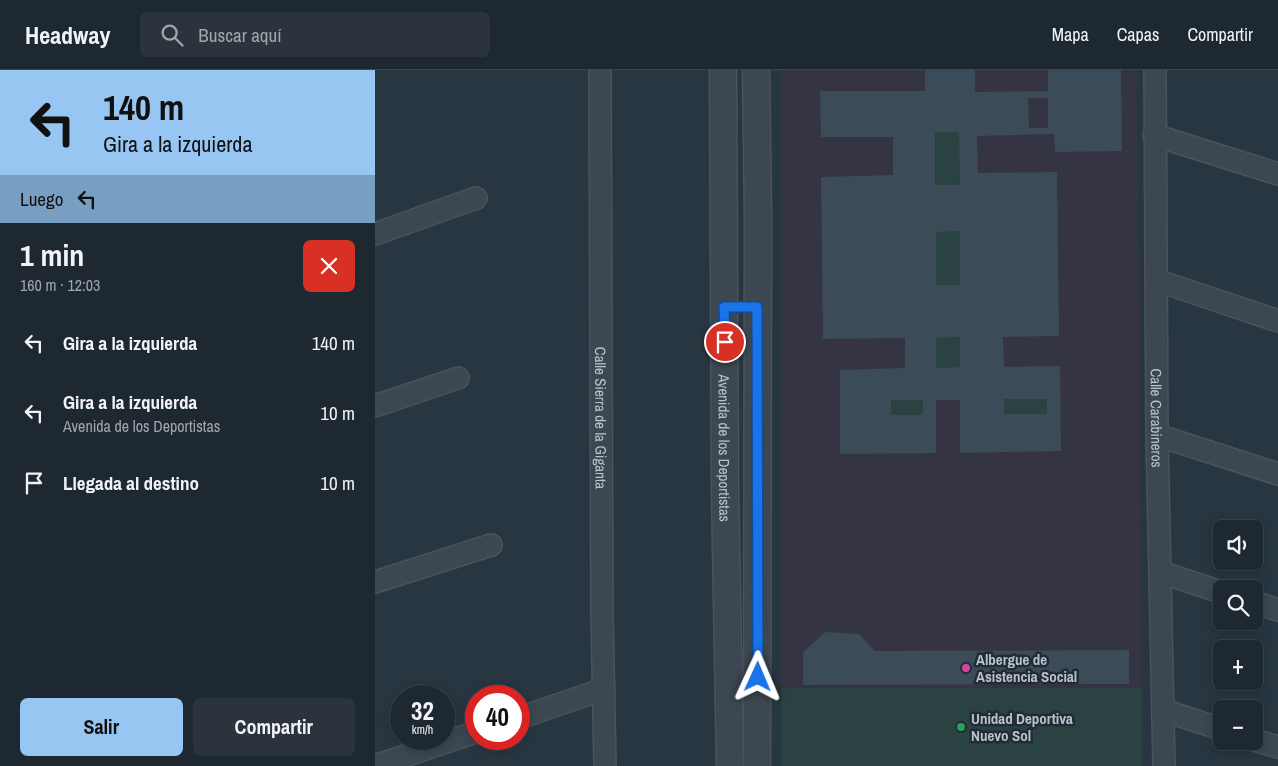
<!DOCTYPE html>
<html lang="es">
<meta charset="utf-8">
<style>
:root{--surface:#1e2831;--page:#2b343d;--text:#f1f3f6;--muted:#a1a6ab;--line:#3c444d;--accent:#97c6f3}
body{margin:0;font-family:"Archivo Narrow",sans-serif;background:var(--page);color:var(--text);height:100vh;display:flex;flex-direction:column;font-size:19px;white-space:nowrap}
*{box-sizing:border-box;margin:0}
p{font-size:16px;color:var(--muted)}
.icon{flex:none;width:28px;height:28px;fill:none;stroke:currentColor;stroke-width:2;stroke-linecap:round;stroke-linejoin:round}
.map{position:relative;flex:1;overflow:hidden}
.details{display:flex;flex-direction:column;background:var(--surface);width:375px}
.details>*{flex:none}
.hud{background:#97c6f3;color:#111;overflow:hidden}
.fabs{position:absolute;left:838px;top:450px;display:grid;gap:10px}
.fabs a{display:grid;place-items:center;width:50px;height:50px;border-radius:8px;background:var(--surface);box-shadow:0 2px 12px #0003,0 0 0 1px var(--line);font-size:25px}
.speed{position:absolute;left:15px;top:615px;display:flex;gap:10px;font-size:25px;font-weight:700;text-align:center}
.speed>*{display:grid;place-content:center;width:65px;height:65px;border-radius:50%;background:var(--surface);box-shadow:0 2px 12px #0003,0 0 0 1px var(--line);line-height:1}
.speed small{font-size:12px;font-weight:400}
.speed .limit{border:8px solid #d22;background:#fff;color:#111}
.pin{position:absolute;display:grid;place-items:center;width:42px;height:42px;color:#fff;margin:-21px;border:2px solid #fff;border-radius:50%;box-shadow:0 1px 5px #0007}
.me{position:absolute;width:55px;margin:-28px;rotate:1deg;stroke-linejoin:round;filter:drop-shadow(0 0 4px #0008)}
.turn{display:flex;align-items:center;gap:18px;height:105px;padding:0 20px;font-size:22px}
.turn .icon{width:65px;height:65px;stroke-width:2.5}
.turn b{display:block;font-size:35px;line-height:42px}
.then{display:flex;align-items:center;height:48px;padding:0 20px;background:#0003;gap:10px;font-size:19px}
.round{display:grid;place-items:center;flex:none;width:52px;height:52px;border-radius:8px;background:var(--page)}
.summary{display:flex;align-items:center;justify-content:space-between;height:85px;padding:0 20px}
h1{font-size:30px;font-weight:800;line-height:38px}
.button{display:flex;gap:10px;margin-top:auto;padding:10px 20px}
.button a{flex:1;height:58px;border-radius:8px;background:var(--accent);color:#111;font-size:20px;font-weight:800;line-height:58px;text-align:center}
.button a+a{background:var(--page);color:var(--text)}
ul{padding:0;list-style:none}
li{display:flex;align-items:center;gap:15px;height:70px;padding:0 20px}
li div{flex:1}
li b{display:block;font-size:19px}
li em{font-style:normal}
header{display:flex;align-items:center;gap:30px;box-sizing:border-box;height:70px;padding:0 25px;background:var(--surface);border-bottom:1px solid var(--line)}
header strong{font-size:24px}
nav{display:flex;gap:28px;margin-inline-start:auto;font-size:18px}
.search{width:350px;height:45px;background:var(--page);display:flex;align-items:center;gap:12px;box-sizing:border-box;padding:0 18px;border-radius:8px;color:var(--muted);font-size:19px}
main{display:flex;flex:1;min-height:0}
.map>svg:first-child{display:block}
.medical{fill:#343442}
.green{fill:#2a4242}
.building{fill:#3b4b57;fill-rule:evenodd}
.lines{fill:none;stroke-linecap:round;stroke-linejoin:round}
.minor-casing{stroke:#49535d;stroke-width:24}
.tertiary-casing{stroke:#49535d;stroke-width:29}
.minor{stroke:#3c4751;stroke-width:21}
.tertiary{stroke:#3c4751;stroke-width:26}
.route-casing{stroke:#114b97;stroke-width:12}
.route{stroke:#1a73e8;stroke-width:9}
.hotel-dot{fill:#d1479c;stroke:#212c36;stroke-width:2}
.leisure-dot{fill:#2e9e5b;stroke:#212c36;stroke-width:2}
.labels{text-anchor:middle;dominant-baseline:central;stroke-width:5;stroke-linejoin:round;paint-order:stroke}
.street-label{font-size:15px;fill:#b9c2cb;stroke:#212c36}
.poi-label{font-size:15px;font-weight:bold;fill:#b9c2cb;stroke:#212c36;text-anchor:start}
</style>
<header>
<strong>Headway</strong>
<div class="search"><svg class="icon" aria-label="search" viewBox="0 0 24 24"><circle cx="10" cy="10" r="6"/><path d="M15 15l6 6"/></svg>Buscar aquí</div>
<nav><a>Mapa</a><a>Capas</a><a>Compartir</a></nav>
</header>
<main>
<section class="details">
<div class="hud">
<div class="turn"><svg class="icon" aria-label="left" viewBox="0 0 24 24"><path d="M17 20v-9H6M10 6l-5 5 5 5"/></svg><div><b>140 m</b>Gira a la izquierda</div></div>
<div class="then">Luego<svg class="icon" aria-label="left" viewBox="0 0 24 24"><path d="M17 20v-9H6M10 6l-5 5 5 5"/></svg></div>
</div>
<div class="summary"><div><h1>1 min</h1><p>160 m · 12:03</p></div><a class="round" style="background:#d93025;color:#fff"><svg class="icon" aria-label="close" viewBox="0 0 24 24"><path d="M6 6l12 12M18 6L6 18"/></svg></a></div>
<ul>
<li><svg class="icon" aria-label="left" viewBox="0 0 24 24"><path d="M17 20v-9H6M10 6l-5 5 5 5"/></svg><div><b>Gira a la izquierda</b></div><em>140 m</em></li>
<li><svg class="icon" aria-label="left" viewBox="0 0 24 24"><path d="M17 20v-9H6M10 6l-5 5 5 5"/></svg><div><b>Gira a la izquierda</b><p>Avenida de los Deportistas</p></div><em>10 m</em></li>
<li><svg class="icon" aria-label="arrive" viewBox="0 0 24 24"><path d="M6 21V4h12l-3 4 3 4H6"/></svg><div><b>Llegada al destino</b></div><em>10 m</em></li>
</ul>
<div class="button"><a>Salir</a><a>Compartir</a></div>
</section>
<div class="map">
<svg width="903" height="696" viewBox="0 0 903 696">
<rect width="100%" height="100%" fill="#283641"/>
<!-- medical -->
<polygon class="medical" points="406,0 762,0 767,618 406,618"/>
<!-- green -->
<g class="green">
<polygon points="560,62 584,62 585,115 560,115"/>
<polygon points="585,161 585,215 561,215 561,162"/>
<polygon points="585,267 585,297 561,298 561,268"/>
<rect x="629" y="329" width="43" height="15"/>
<rect x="516" y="330" width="32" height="15"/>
<rect x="406" y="618" width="361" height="78"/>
</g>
<!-- building -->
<g class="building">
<path d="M550 0H600V22L673 21V0H746L747 81 680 82 679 64 602 66 603 103 682 102 684 266 628 267 629 297 685 296 686 381 585 383V330H561V383L465 384V300L530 298V268L448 269 446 107 518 105V67H446L445 21H550ZM653 28H673V58H654ZM560 62H584L585 115H560ZM585 161V215H561V162ZM585 267V297L561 298V268ZM629 329H672V344H629ZM516 330H548V345H516Z"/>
<polygon points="450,562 484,564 500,581 754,580 754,614 428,615 428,582"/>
</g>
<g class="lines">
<defs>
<g id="minor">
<path id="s1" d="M225 0 227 543 230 696"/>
<path id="s2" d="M780 0 782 365 789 696"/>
<polyline points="779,65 903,104"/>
<polyline points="0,164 101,128"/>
<polyline points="781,210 903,251"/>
<polyline points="0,336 83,308"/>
<polyline points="782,365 903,404"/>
<polyline points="785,502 846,522"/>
<polyline points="0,512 116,475"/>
<polyline points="879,532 903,540"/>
<polyline points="788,640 846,659"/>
<polyline points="144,648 229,619"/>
<polyline points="879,670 903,677"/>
<polyline points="0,696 101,662"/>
</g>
<g id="tertiary">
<path id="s3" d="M348 0 350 420 355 696"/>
<polyline points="381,0 383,147 382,696"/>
</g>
</defs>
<!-- minor casing -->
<use href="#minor" class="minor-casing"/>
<!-- tertiary casing -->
<use href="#tertiary" class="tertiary-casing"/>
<!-- minor -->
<use href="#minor" class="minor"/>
<!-- tertiary -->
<use href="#tertiary" class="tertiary"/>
</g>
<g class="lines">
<defs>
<polyline id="route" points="350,272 349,237 382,237 383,607"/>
</defs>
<!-- route casing -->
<use href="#route" class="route-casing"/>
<!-- route -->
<use href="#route" class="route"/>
</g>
<!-- markers -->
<circle class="hotel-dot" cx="591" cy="598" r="5"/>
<circle class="leisure-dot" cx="586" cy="657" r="5"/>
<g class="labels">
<!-- street labels -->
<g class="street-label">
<text stroke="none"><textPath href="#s1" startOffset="348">Calle Sierra de la Giganta</textPath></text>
<text stroke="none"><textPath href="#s2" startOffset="348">Calle Carabineros</textPath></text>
<text stroke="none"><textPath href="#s3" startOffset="378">Avenida de los Deportistas</textPath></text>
</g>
<!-- poi labels -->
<g class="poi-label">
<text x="601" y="589">Albergue de<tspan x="601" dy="17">Asistencia Social</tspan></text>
<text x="596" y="648">Unidad Deportiva<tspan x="596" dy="17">Nuevo Sol</tspan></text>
</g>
</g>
</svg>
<div class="fabs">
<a><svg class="icon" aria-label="sound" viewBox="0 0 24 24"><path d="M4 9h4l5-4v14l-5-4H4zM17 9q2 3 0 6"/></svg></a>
<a><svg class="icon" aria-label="search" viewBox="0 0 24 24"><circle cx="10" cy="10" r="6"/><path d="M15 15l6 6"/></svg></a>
<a>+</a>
<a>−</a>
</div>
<div class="speed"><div>32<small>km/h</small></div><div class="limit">40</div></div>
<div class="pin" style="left:350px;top:272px;background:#d93025"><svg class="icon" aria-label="arrive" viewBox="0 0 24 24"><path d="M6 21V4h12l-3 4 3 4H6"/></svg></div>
<svg class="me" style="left:383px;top:607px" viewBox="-20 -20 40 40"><path d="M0-17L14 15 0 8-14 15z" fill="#1a73e8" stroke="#fff" stroke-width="4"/></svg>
</div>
</main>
